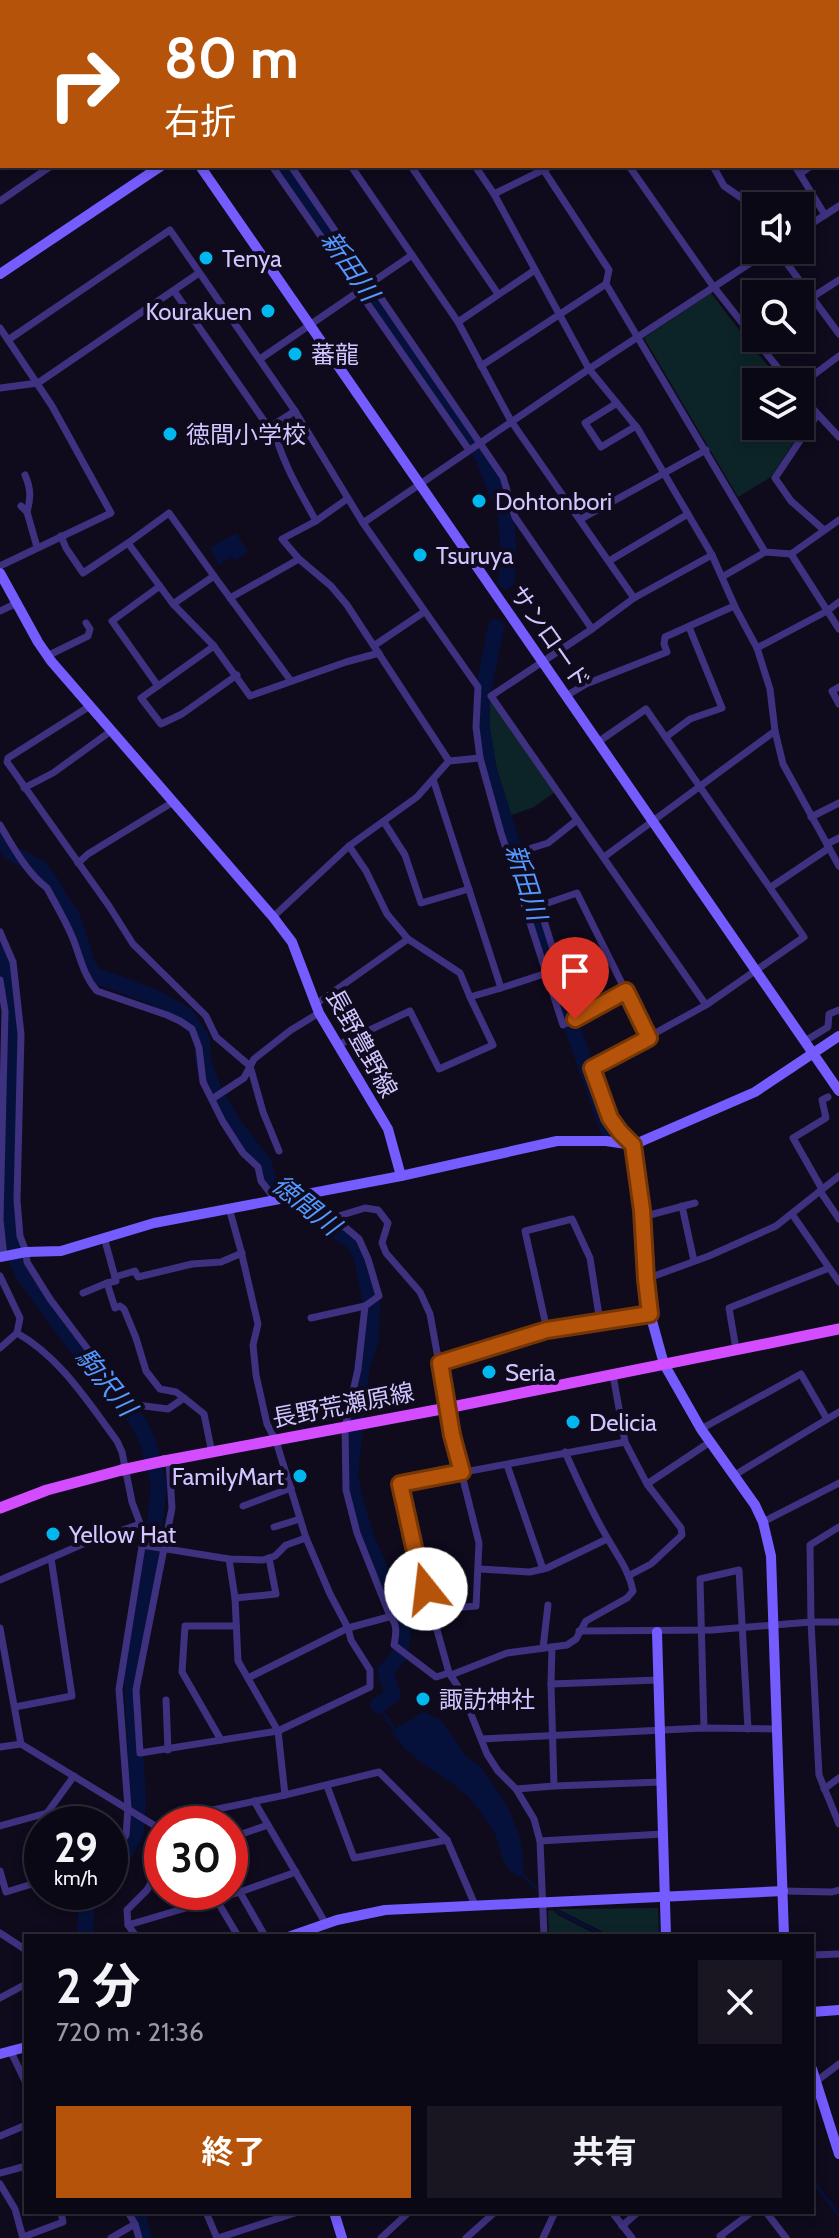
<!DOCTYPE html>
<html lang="ja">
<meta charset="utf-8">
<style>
:root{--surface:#0b0815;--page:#191622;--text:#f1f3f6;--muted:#9a9aa0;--line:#2b2934;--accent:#b45309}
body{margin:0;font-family:Cabin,"Noto Sans JP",sans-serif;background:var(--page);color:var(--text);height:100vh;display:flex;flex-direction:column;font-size:30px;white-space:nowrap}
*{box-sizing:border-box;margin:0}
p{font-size:26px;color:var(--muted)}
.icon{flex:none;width:44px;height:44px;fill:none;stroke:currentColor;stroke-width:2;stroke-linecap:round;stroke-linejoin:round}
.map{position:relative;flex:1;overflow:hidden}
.details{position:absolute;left:24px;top:1934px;width:790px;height:280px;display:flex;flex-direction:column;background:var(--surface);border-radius:0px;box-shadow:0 4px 12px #0003,0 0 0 2px var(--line)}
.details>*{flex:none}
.guide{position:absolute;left:0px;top:0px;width:840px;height:168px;box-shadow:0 4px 12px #0003,0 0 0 2px var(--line);background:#b45309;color:#fff;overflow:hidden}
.controls{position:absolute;left:742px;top:192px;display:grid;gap:16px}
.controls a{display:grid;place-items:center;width:72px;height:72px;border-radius:0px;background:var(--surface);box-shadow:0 4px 12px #0003,0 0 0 2px var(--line);font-size:40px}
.speed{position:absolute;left:24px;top:1806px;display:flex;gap:16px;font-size:40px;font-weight:700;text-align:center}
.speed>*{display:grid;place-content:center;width:104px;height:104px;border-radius:50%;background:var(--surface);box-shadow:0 4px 12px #0003,0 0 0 2px var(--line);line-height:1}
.speed small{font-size:20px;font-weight:400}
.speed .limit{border:12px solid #d22;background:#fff;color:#111}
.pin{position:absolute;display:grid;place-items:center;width:68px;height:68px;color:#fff;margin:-82px -34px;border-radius:50% 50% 50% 0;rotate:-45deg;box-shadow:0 0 8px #0007}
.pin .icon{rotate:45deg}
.me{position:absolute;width:88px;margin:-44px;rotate:344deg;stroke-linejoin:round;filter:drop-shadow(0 0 6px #0008)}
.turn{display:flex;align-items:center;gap:28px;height:168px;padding:0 32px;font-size:36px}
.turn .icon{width:104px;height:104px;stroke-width:2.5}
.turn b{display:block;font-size:56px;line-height:68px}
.round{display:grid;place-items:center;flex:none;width:84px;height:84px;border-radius:0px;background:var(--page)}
.summary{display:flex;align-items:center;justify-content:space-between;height:136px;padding:0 32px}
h1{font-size:48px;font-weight:700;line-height:60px}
.cta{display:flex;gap:16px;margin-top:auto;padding:16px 32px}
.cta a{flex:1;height:92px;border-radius:0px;background:var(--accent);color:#fff;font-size:32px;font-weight:700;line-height:92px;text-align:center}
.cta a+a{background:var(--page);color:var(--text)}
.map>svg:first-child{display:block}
.green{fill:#0c2427}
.water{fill:#05113a}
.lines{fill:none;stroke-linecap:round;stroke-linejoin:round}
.stream{stroke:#05113a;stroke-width:3}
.river{stroke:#05113a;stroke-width:16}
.street{stroke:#3e317f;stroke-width:7}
.secondary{stroke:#755cff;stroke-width:10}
.primary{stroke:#d34cff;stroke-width:11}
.primary-bridge{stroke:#d34cff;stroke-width:11}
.route-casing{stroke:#753606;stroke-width:20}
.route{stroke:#b45309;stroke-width:14}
.poi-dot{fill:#00b8f0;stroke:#0f0a1c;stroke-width:3}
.labels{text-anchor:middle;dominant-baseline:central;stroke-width:8;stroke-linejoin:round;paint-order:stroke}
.poi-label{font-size:24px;fill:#d3c5ff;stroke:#0f0a1c;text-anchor:start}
.street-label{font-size:24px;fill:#d3c5ff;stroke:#0f0a1c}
.water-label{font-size:26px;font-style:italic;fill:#5399ff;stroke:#0f0a1c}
</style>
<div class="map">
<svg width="839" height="2238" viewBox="0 0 839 2238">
<rect width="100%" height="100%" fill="#0f0a1c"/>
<!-- green -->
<g class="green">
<polygon points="711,293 753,348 782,382 756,382 756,426 800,426 800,403 811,416 771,477 738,497 644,338"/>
<polygon points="488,695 555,792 534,807 509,816 496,773 488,734"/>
<polygon points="658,1908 659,1936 611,1936 558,1909"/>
<polygon points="553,1910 558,1915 599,1936 549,1936 548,1911"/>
</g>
<!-- water -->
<g class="water">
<polygon points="236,533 248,552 234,561 232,557 219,565 210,548"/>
<path d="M424 1712 440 1719 466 1756 479 1765 500 1794 509 1810 519 1834 523 1854 524 1876 519 1877C498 1865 503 1849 493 1830 488 1822 481 1813 475 1805 452 1776 411 1764 391 1731Z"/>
</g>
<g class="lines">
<!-- stream -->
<g class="stream">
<polyline points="378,1705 396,1732"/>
<polyline points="524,1876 541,1893"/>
<polyline points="557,1911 605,1936"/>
<polyline points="812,2180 839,2215"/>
</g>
<!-- river -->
<g class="river">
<polyline points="166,0 168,2"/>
<polyline points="281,166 364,287 408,345 483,457 506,516 509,558 506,581"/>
<polyline points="496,627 482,697 482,728 489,770 548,957 608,1130"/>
<polyline points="0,837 10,852 40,868 52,884 59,898 72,916 88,966 94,975 154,997 186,1015 202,1039 203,1061 212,1086 233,1124 264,1164 267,1177 273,1186 315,1218 354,1242 361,1255 372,1307 371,1340 362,1365 350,1475 354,1497 368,1542 404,1625 400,1654 385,1672 393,1695 378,1705"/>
<polyline points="0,951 8,982 12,1012 9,1124 11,1158 8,1203 17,1260 23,1274 98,1377 106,1379 139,1423 148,1442 159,1485 150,1564 132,1674 138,1803 136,1832 126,1851 110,1866"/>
<polyline points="85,1936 87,1897 90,1892"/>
<polyline points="137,2212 144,2238"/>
</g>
<!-- street -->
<g class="street">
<polyline points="15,0 16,2"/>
<polyline points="157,0 158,2"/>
<polyline points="174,0 175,2"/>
<polyline points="235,0 236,2"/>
<polyline points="542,0 543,2"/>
<polyline points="623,0 624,2"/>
<polyline points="800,0 801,2"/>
<polyline points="296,2 299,0"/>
<polyline points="511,2 514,0"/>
<polyline points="838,4 839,3"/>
<polyline points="0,50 2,49"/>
<polyline points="838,58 839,59"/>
<polyline points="838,87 839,86"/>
<polyline points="0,135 2,133"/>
<polyline points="838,147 839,146"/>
<polyline points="272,166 469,450"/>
<polyline points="291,166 503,477 515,517 592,629"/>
<polyline points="351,166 458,322 511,421 634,598"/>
<polyline points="411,166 498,294"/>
<polyline points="475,166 494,194 589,369 638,429 712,555 736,609 757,648 770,689 775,731 783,764 839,866"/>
<polyline points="629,166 713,286 789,382"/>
<polyline points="713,166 724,186 746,201 756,217"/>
<polyline points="795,166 825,215"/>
<polyline points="800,174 811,166"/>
<polyline points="494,194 551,166"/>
<polyline points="0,201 51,166"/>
<polyline points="800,231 839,206"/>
<polyline points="777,250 839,334"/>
<polyline points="606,284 765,552"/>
<path d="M174 291 267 425H273C281 461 299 490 316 521"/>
<polyline points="811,298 839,280"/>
<polyline points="458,322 535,270"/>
<polyline points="0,328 52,406 111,513 0,566"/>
<polyline points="8,340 170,230 295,411 363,523 478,687 476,727 480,758 501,833 563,1025 626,991"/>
<polyline points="260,359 412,255"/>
<polyline points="481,366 606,284 609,270 541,166"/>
<polyline points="800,385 839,356"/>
<polyline points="0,388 38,383 199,273"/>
<polyline points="800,395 839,437"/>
<polyline points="617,403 585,423 601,447 636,426"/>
<polyline points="817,415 775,478 791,501 824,530"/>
<polyline points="273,425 295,411"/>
<path d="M25 475C31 489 31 498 27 512"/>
<polyline points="347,499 316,521 282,539 299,559 331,586 347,605 449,761"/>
<polyline points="21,506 27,512 37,547"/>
<polyline points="581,519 706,450"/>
<polyline points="363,523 589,369 770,250"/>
<polyline points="61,536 66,548 83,573 128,543"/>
<polyline points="791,554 839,629"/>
<polyline points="609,561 688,514"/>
<polyline points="214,576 291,681"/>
<polyline points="722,577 765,552 791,554 839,520"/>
<polyline points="230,598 299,559"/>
<polyline points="173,604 214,576 169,513 128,543 173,604 214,646 250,696 346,662 379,653"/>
<polyline points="0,611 17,603"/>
<polyline points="375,645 424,612"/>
<polyline points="214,646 141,698 161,724 182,714 237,675"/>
<polyline points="757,648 827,611 839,602"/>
<polyline points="47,656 88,636 90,629 86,623"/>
<polyline points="158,686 112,621 160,586"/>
<polyline points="839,687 832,691 839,704"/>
<polyline points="566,696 586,684 667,652 664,644 665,637 734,606"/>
<polyline points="90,706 8,758 7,762 109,906 133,944 206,1016 216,1037 250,1066 263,1112 279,1151"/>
<polyline points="666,737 690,719 722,708 689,627"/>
<path d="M598 742 646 709 804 937 706 1005 592 1068C603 1098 609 1122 632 1144"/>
<polyline points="433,779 501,988 547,973"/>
<polyline points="24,788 53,773 111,731"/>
<polyline points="811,817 839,803"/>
<polyline points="384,822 405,855 421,903 469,889"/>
<path d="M0 825C13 847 27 873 47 888 55 903 64 918 71 934 80 954 82 974 97 991L167 1015 180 1021 192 1029 199 1048 203 1082 223 1122 243 1153 258 1167 261 1181 275 1199"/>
<polyline points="827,844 839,838"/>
<polyline points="349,846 366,871 387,914 408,939"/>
<polyline points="522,851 575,1019"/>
<polyline points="509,855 548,843 577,820"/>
<polyline points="604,857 775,731"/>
<polyline points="78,863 88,854 173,802"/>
<polyline points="771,887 829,848"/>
<polyline points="539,906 577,893 649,1038"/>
<polyline points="273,917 349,846 417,797 449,761 480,758"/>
<polyline points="0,932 13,962 21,1034 17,1200 20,1236 26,1252 27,1262 50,1299 129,1404 168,1409 184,1398 204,1414 212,1453"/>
<polyline points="0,980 5,1011 0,1220 4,1256"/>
<polyline points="316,1004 408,939 460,973 470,997"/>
<polyline points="706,1005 491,696 592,629 634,598 712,555"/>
<polyline points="805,1041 828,1027 829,1014 839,1010"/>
<polyline points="338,1045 410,1011 439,1069 493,1045 470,997 501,988"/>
<polyline points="212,1099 244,1078 254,1059 291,1030 319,1013"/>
<polyline points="822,1189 793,1138 826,1118 822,1100 828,1097"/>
<polyline points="820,1191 839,1219"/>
<path d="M302 1195 309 1207 346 1228 359 1239 368 1259 379 1296 365 1306 358 1369 345 1427 346 1490 357 1533 390 1616C398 1625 396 1634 394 1645L436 1677 449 1673"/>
<polyline points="682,1206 694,1261"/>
<polyline points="792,1214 839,1282"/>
<polyline points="642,1217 695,1203"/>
<polyline points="104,1237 116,1281 107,1283 115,1308 120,1306 124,1309 136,1338 146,1371 160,1389 176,1392 184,1398"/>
<polyline points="0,1276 20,1318 17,1333 0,1348"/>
<polyline points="115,1277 135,1271 138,1277 192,1264 221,1262 242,1253"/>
<polyline points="646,1279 709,1256 776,1226 839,1176"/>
<polyline points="83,1293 107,1283"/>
<polyline points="311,1318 365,1306"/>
<polyline points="547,1330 525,1231 572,1219 590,1258 600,1322"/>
<path d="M17 1333C60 1357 88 1402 117 1441L122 1452 132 1502 144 1534 119 1689 128 1808 126 1835 116 1850 110 1855"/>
<polyline points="736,1349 729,1308 829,1268"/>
<polyline points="440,1363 547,1330 650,1314"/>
<polyline points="613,1375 625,1442 647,1484 681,1528 682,1535 651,1564 630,1575"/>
<polyline points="701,1429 801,1374 827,1419"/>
<path d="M565 1452C578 1481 591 1511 608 1539 618 1557 629 1570 633 1591L627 1598 586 1621 576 1639 567 1645 552 1647 551 1684 554 1786 516 1789 498 1771 487 1754 463 1694 449 1673 414 1547 400 1484 625 1442"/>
<polyline points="169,1461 172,1508 136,1690 140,1753 278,1731 370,1687 370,1670 351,1640 348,1628 330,1594 306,1538 276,1441 267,1424 256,1375 253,1345 258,1324 241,1251 229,1208"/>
<polyline points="507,1465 543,1569"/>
<polyline points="733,1476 839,1412"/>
<polyline points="647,1484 710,1442"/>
<polyline points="243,1506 291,1488"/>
<polyline points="763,1522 839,1483"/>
<polyline points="274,1527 300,1519"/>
<polyline points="839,1527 810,1545 811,1622 819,1775 839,1824"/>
<polyline points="142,1545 229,1559 263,1560 275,1556 286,1545 306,1538"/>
<polyline points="229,1559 235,1598 238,1661 278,1731 285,1795"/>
<polyline points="479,1569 530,1572 547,1568 607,1539"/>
<polyline points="0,1580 83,1544 140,1524"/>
<polyline points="235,1598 276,1594 269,1558"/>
<polyline points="0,1628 21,1744"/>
<polyline points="579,1631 712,1630 811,1622 839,1622"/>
<polyline points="543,1648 548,1605"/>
<polyline points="451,1675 507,1653 552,1647"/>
<polyline points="248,1678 348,1628 407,1612 476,1606 479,1543 452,1435 430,1314 420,1292 386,1253 382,1243 388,1223 378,1210 365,1208 329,1219"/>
<polyline points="551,1684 658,1680"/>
<polyline points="166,1700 168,1750"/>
<polyline points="15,1707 72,1696 51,1558"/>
<polyline points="704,1728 700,1579 739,1570 748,1729"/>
<polyline points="482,1739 704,1728 778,1729"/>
<polyline points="221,1740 182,1672 185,1626 236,1626"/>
<polyline points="0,1747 21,1744 162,1830"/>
<polyline points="327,1786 354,1858 447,1840"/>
<polyline points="554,1786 661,1782"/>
<polyline points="516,1789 534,1819 540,1841 544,1936"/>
<polyline points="824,1789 839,1778"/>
<polyline points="254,1801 326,1924"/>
<polyline points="179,1824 187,1816 198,1813 285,1795 379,1772 447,1840 475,1905"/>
<polyline points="0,1826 47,1813 74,1776"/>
<polyline points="230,1838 268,1825"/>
<polyline points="540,1841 663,1834"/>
<polyline points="0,1871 6,1892 42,1881"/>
<polyline points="230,1875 265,1936"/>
<polyline points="783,1891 832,1892 839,1890"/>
<polyline points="207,1892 216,1899 238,1936"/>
<polyline points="128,1925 240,1892 296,1872"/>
<polyline points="0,1933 26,1950"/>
<polyline points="136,1936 128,1925 127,1910 147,1890 162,1863"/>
<polyline points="812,1955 839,1954"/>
<polyline points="0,1998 26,1984"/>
<polyline points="11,2052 26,2083"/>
<polyline points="814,2083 839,2064"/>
<polyline points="0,2136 26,2125"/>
<polyline points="0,2173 26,2166"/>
<polyline points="0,2184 15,2209 23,2238"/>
<polyline points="128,2212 135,2224"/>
<polyline points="206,2212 217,2238"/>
<polyline points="612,2212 632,2238"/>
<polyline points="766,2212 786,2238"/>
<polyline points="622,2226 638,2212"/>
<polyline points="23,2237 63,2222 61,2212"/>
<polyline points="111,2238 135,2224 139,2238"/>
<polyline points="218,2238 298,2212"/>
<polyline points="381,2238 409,2212"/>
<polyline points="466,2238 495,2212"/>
<polyline points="543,2238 555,2212"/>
<polyline points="722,2238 720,2236 752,2212"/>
</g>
<!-- secondary -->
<g class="secondary">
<polyline points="85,0 87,2"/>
<polyline points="401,2 404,0"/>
<polyline points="712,2 715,0"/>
<polyline points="200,166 839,1091"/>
<polyline points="0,274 161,166"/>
<polyline points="0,573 38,642 51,661 273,917 292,942 319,1013 388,1129 401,1176"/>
<polyline points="633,1145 642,1210 649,1310 664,1364 701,1429 755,1505 763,1522 771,1556 784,1936"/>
<polyline points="0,1257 26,1252 61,1251 154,1223 401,1176 557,1141 606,1141 633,1145 755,1092 839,1036"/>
<polyline points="657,1632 666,1936"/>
<polyline points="291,1936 337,1920 385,1910 783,1891"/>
<polyline points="812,2012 839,2010"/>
<polyline points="0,2054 26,2047"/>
<polyline points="812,2069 839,2154"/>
<polyline points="334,2212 342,2238"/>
</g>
<!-- primary -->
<g class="primary">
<polyline points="164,1461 447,1408 839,1329"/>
<polyline points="0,1508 47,1490 122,1470"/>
</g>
<!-- primary-bridge -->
<polyline class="primary-bridge" points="122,1470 164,1461"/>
</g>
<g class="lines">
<defs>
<polyline id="route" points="426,1589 414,1547 400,1484 462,1472 452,1435 440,1363 547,1330 650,1314 646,1279 642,1210 633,1145 620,1132 610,1118 592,1068 649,1038 626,991 575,1019"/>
</defs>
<!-- route casing -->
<use href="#route" class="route-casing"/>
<!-- route -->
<use href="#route" class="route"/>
</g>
<!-- markers -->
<g class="poi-dot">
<circle cx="206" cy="258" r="8"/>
<circle cx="268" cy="311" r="8"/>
<circle cx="295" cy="354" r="8"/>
<circle cx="170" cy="434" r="8"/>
<circle cx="479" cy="501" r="8"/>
<circle cx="420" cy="555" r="8"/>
<circle cx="489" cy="1372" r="8"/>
<circle cx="573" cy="1422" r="8"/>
<circle cx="300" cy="1476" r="8"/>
<circle cx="53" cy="1534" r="8"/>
<circle cx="423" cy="1699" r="8"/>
</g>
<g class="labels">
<!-- poi labels -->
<g class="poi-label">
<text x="222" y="258">Tenya</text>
<text x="252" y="311" text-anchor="end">Kourakuen</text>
<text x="311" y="354">蕃龍</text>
<text x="186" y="434">徳間小学校</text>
<text x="495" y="501">Dohtonbori</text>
<text x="436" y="555">Tsuruya</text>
<text x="505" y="1372">Seria</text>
<text x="589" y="1422">Delicia</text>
<text x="284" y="1476" text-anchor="end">FamilyMart</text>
<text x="69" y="1534">Yellow Hat</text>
<text x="439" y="1699">諏訪神社</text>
</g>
<!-- street labels -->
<g class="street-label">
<text transform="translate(550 637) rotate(55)">サンロード</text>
<text transform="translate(362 1043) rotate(61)">長野豊野線</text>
<text transform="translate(343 1405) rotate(-11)">長野荒瀬原線</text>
</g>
<!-- water labels -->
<g class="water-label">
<text transform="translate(350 266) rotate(55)">新田川</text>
<text transform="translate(526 882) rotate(72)">新田川</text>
<text transform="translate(306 1205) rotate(39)">徳間川</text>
<text transform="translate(106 1382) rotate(51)">駒沢川</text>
</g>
</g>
</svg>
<div class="controls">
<a><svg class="icon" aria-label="sound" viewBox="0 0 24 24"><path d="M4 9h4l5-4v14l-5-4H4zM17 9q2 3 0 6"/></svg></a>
<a><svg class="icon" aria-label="search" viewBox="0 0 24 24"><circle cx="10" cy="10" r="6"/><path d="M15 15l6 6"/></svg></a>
<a><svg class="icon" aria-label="layers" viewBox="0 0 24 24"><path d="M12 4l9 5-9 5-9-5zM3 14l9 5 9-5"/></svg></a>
</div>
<div class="speed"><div>29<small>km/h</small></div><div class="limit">30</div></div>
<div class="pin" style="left:575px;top:1019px;background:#d93025"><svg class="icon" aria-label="arrive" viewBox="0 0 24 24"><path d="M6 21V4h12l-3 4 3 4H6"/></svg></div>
<svg class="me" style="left:426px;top:1589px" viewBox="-20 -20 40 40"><circle r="19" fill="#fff"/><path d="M0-13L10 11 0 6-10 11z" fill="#b45309"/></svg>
<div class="guide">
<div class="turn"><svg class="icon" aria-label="right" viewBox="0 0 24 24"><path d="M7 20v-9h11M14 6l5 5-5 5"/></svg><div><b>80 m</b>右折</div></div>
</div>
<section class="details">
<div class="summary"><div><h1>2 分</h1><p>720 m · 21:36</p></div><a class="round"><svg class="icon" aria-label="close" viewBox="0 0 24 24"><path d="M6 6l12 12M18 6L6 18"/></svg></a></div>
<div class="cta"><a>終了</a><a>共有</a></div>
</section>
</div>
